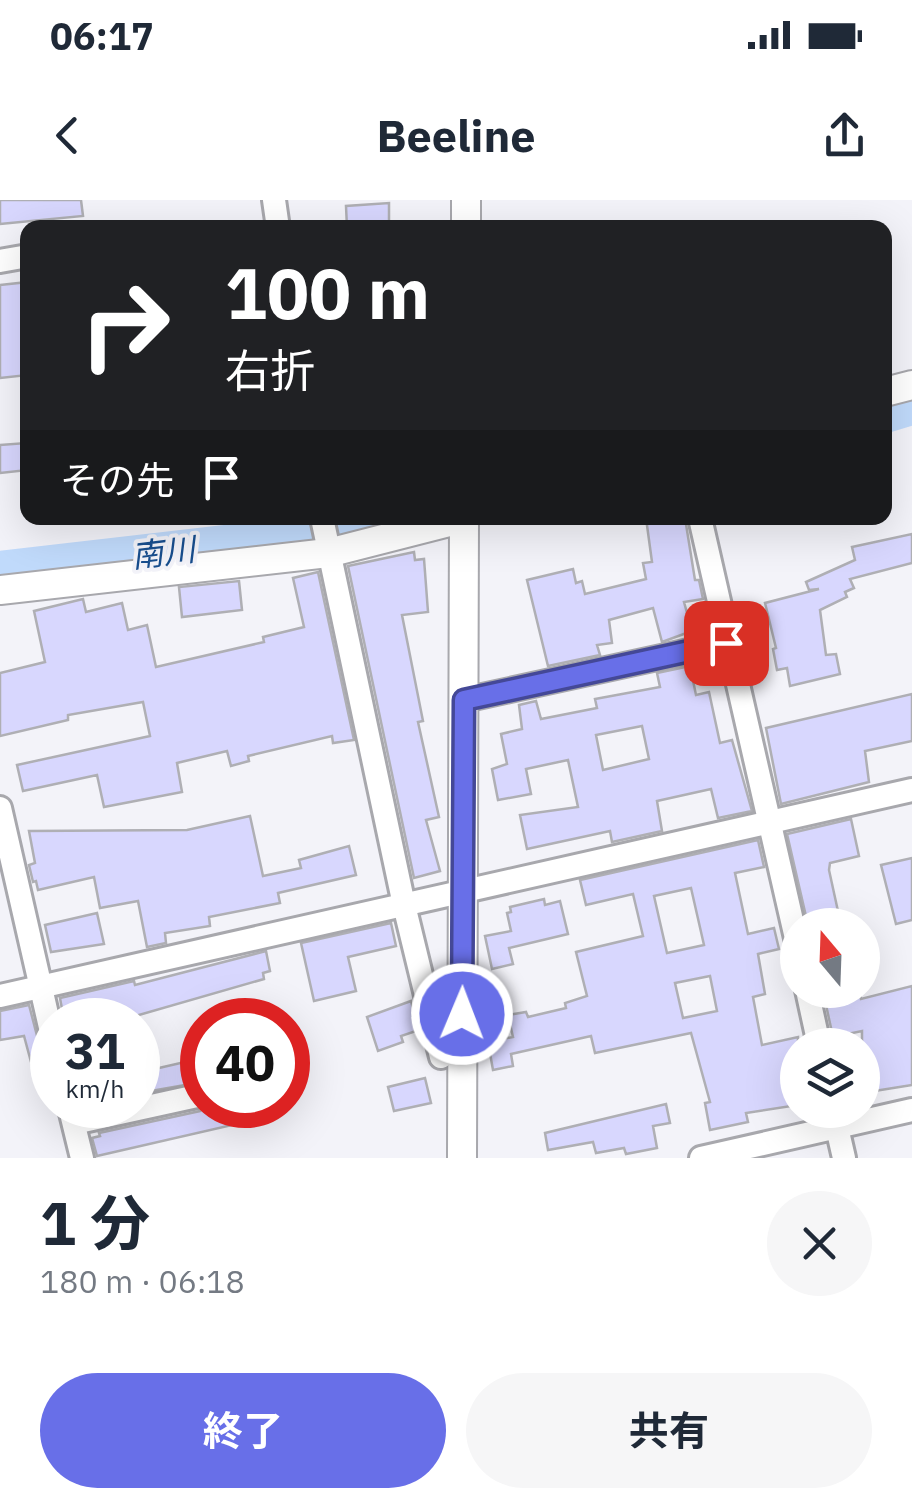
<!DOCTYPE html>
<html lang="ja">
<meta charset="utf-8">
<style>
:root{--surface:#fff;--page:#f6f6f7;--text:#1f2937;--muted:#747a83;--accent:#686fe8}
body{margin:0;font-family:"IBM Plex Sans","Noto Sans JP",sans-serif;background:var(--page);color:var(--text);height:100vh;display:flex;flex-direction:column;font-size:38px;white-space:nowrap}
*{box-sizing:border-box;margin:0}
p{font-size:32px;color:var(--muted)}
.icon{flex:none;width:55px;height:55px;fill:none;stroke:currentColor;stroke-width:2;stroke-linecap:round;stroke-linejoin:round}
.map{position:relative;height:958px;overflow:hidden}
.details{display:flex;flex-direction:column;background:var(--surface);flex:1}
.details>*{flex:none}
.hud{position:absolute;left:20px;top:20px;width:872px;height:305px;border-radius:20px;box-shadow:0 10px 40px #0002;background:#202124;color:#fff;overflow:hidden}
.needle{width:65px;rotate:341deg}
.controls{position:absolute;left:780px;top:708px;display:grid;gap:20px}
.controls a{display:grid;place-items:center;width:100px;height:100px;border-radius:50%;background:var(--surface);box-shadow:0 10px 40px #0002;font-size:50px}
.speed{position:absolute;left:30px;top:798px;display:flex;gap:20px;font-size:50px;font-weight:700;text-align:center}
.speed>*{display:grid;place-content:center;width:130px;height:130px;border-radius:50%;background:var(--surface);box-shadow:0 10px 40px #0002;line-height:1}
.speed small{font-size:25px;font-weight:400}
.speed .limit{border:15px solid #d22;background:#fff;color:#111}
.pin{position:absolute;display:grid;place-items:center;width:85px;height:85px;color:#fff;margin:-42px;border-radius:20px;box-shadow:0 5px 15px #0006}
.me{position:absolute;width:110px;margin:-55px;rotate:1deg;stroke-linejoin:round;filter:drop-shadow(0 0 8px #0008)}
.turn{display:flex;align-items:center;gap:35px;height:210px;padding:0 40px;font-size:45px}
.turn .icon{width:130px;height:130px;stroke-width:2.5}
.turn b{display:block;font-size:70px;line-height:85px}
.then{display:flex;align-items:center;height:95px;padding:0 40px;background:#0003;gap:20px;font-size:38px}
.round{display:grid;place-items:center;flex:none;width:105px;height:105px;border-radius:52px;background:var(--page)}
.overview{display:flex;align-items:center;justify-content:space-between;height:170px;padding:0 40px}
h1{font-size:60px;font-weight:700;line-height:75px}
.button{display:flex;gap:20px;margin-top:auto;padding:20px 40px}
.button a{flex:1;height:115px;border-radius:60px;background:var(--accent);color:#fff;font-size:40px;font-weight:700;line-height:115px;text-align:center}
.button a+a{background:var(--page);color:var(--text)}
.status{display:flex;justify-content:space-between;align-items:center;height:70px;padding:0 50px;background:var(--surface);direction:ltr}
.status svg{height:28px;fill:currentColor}
header{display:flex;justify-content:space-between;align-items:center;height:130px;padding:0 40px;background:var(--surface);font-size:45px;font-weight:700}
.map>svg:first-child{display:block}
.lines{fill:none;stroke-linecap:round;stroke-linejoin:round}
.river{stroke:#c0dafb;stroke-width:40}
.building{fill:#d8d7fe;stroke:#afafb4;stroke-width:2.5;fill-rule:evenodd}
.minor-casing{stroke:#a8a8ad;stroke-width:28}
.tertiary-casing{stroke:#a8a8ad;stroke-width:32}
.minor{stroke:#fff;stroke-width:22}
.tertiary{stroke:#fff;stroke-width:28}
.route-casing{stroke:#444897;stroke-width:25}
.route{stroke:#686fe8;stroke-width:18}
.labels{text-anchor:middle;dominant-baseline:central;stroke-width:8;stroke-linejoin:round;paint-order:stroke}
.water-label{font-size:32px;font-style:italic;fill:#184e8e;stroke:#f3f3f9}
</style>
<div class="status"><b>06:17</b><svg viewBox="0 0 49 12"><path d="M0 12V9h3v3zM5 12V6h3v6zM10 12V3h3v9zM15 12V0h3v12zM26 1h20v11H26zM47 4h2v5h-2z"/></svg></div>
<header><svg class="icon" aria-label="back" viewBox="0 0 24 24"><path d="M15 5l-7 7 7 7"/></svg>Beeline<svg class="icon" aria-label="share" viewBox="0 0 24 24"><path d="M12 15V3M7 8l5-5 5 5M5 13v7h14v-7"/></svg></header>
<div class="map">
<svg width="912" height="958" viewBox="0 0 912 958">
<rect width="100%" height="100%" fill="#f3f3f9"/>
<g class="lines">
<!-- river -->
<g class="river">
<polyline points="885,213 912,205"/>
<polyline points="0,371 310,335 385,318"/>
</g>
</g>
<!-- building -->
<g class="building">
<polygon points="0,0 81,0 83,16 0,24"/>
<polygon points="389,3 389,28 347,28 346,6"/>
<polygon points="28,82 28,175 0,178 0,85"/>
<polygon points="26,243 28,270 0,273 0,245"/>
<polygon points="646,318 685,318 695,380 699,380 703,399 684,402 692,431 662,442 653,408 609,420 612,443 597,445 600,455 548,466 527,380 573,369 576,383 582,381 585,394 646,379 643,363 652,362"/>
<polygon points="912,334 912,363 850,379 854,388 845,392 847,397 820,410 826,455 836,454 840,474 790,486 787,468 777,470 773,449 776,448 765,403 819,389 809,390 806,382 855,360 852,347"/>
<polygon points="414,352 415,360 424,359 428,412 402,415 423,521 418,522 439,617 426,620 440,671 414,678 348,366"/>
<polygon points="318,372 354,540 333,543 332,536 248,556 249,561 231,566 227,551 177,563 182,592 104,607 97,575 23,591 17,565 150,536 143,502 68,515 68,520 0,536 0,473 45,462 34,411 83,399 86,412 122,403 128,430 147,425 156,467 264,442 263,437 304,427 293,378"/>
<polygon points="239,381 242,410 182,417 179,387"/>
<path d="M690 466 696 495 709 492 720 543 732 540 752 611 718 618 711 589 657 601 662 631 612 642 610 631 527 649 520 615 578 607 568 560 526 569 531 594 498 600 492 569 507 564 501 534 522 529 519 505 536 501 541 519 597 508 595 499 660 487 657 473ZM642 526 649 559 603 570 596 535Z"/>
<polygon points="912,494 912,541 865,551 869,582 781,604 766,528"/>
<polygon points="250,616 263,676 301,668 299,660 349,646 356,675 278,693 280,703 209,717 210,726 165,733 166,743 147,747 138,701 100,708 94,677 38,690 36,681 33,682 29,665 35,663 29,631 187,630"/>
<polygon points="851,619 859,656 830,663 829,670 841,725 808,725 787,634"/>
<path d="M758 640 764 667 735 673 748 734 774 728 779 749 758 754 765 794 753 797 762 845 798 837V905L746 913 748 922 710 930 705 903 710 902 691 833 595 853 591 836 511 854 513 866 493 870 488 842 513 837 508 815 526 812 528 817 566 808 565 803 587 796 576 752 643 736 633 694 586 705 580 680ZM691 688 704 745 667 753 654 696ZM710 776 717 811 683 818 675 783Z"/>
<polygon points="912,658 912,720 896,724 881,665"/>
<polygon points="544,699 545,705 560,701 568,734 509,748 513,764 492,769 485,736 511,731 507,713 511,712 510,707"/>
<polygon points="97,713 104,744 51,752 45,725"/>
<polygon points="391,723 396,746 348,757 356,791 314,801 301,743"/>
<polygon points="266,751 270,771 263,773 264,779 132,817 131,814 64,820 60,798 134,781 135,785"/>
<polygon points="912,786 912,885 862,893 862,831 833,837 826,805 843,802 841,790 860,790 861,799"/>
<polygon points="411,801 419,830 401,836 403,842 378,851 367,817"/>
<polygon points="29,805 46,870 34,873 24,836 0,840 0,811"/>
<polygon points="202,858 202,882 151,891 146,871"/>
<polygon points="425,878 431,903 394,911 388,887"/>
<polygon points="666,904 670,923 653,926 657,948 626,954 624,948 596,953 593,942 548,950 545,933"/>
<polygon points="209,905 283,905 284,913 97,956 92,938 100,936 99,933 200,911"/>
</g>
<g class="lines">
<defs>
<g id="minor">
<polyline points="274,0 278,28"/>
<polyline points="0,61 28,56"/>
<polyline points="322,318 404,705 441,857"/>
<polyline points="700,318 798,747"/>
<polyline points="464,500 726,443"/>
<polyline points="0,608 52,836"/>
<polyline points="807,790 819,845"/>
<polyline points="0,796 912,590"/>
<polyline points="69,905 82,958"/>
<polyline points="833,910 844,958"/>
<polyline points="74,923 197,896"/>
<polyline points="701,958 912,910"/>
</g>
<g id="tertiary">
<polyline points="466,28 466,0"/>
<polyline points="885,192 912,185"/>
<polyline points="0,390 328,353 465,318"/>
<polyline points="462,958 464,318"/>
</g>
</defs>
<!-- minor casing -->
<use href="#minor" class="minor-casing"/>
<!-- tertiary casing -->
<use href="#tertiary" class="tertiary-casing"/>
<!-- minor -->
<use href="#minor" class="minor"/>
<!-- tertiary -->
<use href="#tertiary" class="tertiary"/>
</g>
<g class="lines">
<defs>
<polyline id="route" points="462,814 464,500 726,443"/>
</defs>
<!-- route casing -->
<use href="#route" class="route-casing"/>
<!-- route -->
<use href="#route" class="route"/>
</g>
<g class="labels">
<!-- water labels -->
<g class="water-label">
<text transform="translate(163 352) rotate(-7)">南川</text>
</g>
</g>
</svg>
<div class="controls">
<a><svg class="needle" viewBox="-14 -14 28 28"><path d="M0-13l5 13h-10z" fill="#e53935"/><path d="M0 13l5-13h-10z" fill="#747a83"/></svg></a>
<a><svg class="icon" aria-label="layers" viewBox="0 0 24 24"><path d="M12 4l9 5-9 5-9-5zM3 14l9 5 9-5"/></svg></a>
</div>
<div class="speed"><div>31<small>km/h</small></div><div class="limit">40</div></div>
<div class="pin" style="left:726px;top:443px;background:#d93025"><svg class="icon" aria-label="arrive" viewBox="0 0 24 24"><path d="M6 21V4h12l-3 4 3 4H6"/></svg></div>
<svg class="me" style="left:462px;top:814px" viewBox="-20 -20 40 40"><circle r="17" fill="#686fe8" stroke="#fff" stroke-width="3"/><path d="M0-11L8 9 0 5-8 9z" fill="#fff"/></svg>
<div class="hud">
<div class="turn"><svg class="icon" aria-label="right" viewBox="0 0 24 24"><path d="M7 20v-9h11M14 6l5 5-5 5"/></svg><div><b>100 m</b>右折</div></div>
<div class="then">その先<svg class="icon" aria-label="arrive" viewBox="0 0 24 24"><path d="M6 21V4h12l-3 4 3 4H6"/></svg></div>
</div>
</div>
<section class="details">
<div class="overview"><div><h1>1 分</h1><p>180 m · 06:18</p></div><a class="round"><svg class="icon" aria-label="close" viewBox="0 0 24 24"><path d="M6 6l12 12M18 6L6 18"/></svg></a></div>
<div class="button"><a>終了</a><a>共有</a></div>
</section>
